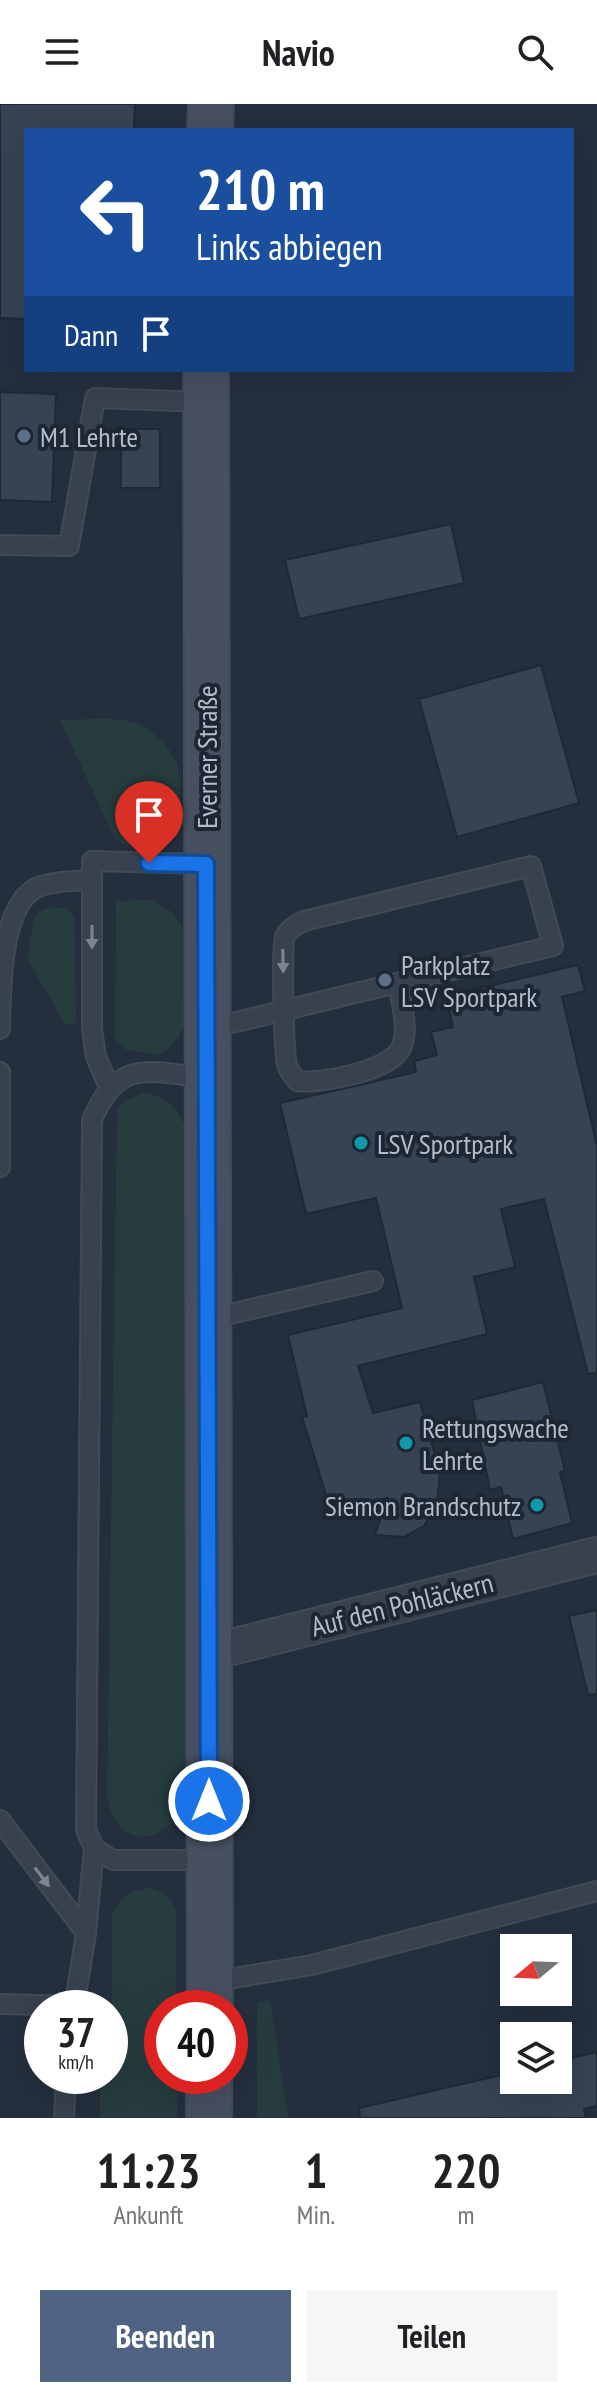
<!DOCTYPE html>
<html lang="de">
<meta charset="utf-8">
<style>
:root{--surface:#fff;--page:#f6f6f6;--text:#202124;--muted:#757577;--accent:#506383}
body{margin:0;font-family:"PT Sans Narrow",sans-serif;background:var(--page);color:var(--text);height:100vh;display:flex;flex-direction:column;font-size:30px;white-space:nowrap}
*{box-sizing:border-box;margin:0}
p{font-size:26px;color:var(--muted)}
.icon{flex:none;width:44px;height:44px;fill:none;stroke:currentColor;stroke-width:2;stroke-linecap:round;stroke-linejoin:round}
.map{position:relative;height:2014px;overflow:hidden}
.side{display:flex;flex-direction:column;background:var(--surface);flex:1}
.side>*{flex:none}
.banner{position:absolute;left:24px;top:24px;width:550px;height:244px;border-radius:0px;box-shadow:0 8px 32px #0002;background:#1a4fa0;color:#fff;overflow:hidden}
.needle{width:52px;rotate:251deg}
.controls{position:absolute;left:500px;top:1830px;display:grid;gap:16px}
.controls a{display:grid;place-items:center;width:72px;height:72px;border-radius:0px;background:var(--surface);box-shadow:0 8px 32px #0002;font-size:40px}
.speed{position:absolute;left:24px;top:1886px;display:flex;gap:16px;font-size:40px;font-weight:700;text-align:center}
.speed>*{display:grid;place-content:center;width:104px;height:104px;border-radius:50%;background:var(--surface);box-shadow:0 8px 32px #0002;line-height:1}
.speed small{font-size:20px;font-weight:400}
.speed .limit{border:12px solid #d22;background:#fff;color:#111}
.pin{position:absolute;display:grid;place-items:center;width:68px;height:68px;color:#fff;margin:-82px -34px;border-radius:50% 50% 50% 0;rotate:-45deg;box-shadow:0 0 8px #0007}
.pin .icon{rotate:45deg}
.me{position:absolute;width:88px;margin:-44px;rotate:0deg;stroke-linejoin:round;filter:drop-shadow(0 0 6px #0008)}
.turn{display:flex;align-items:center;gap:28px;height:168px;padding:0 40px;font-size:36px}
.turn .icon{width:104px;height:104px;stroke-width:2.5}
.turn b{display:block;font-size:56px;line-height:68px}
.then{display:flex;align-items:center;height:76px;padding:0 40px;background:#0003;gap:16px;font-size:30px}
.eta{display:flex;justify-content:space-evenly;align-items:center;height:136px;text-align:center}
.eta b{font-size:48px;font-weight:700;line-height:56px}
.primary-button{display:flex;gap:16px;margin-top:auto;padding:16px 40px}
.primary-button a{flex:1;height:92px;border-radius:0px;background:var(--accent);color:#fff;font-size:32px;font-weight:700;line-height:92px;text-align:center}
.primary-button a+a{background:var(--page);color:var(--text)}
header{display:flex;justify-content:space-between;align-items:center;height:104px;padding:0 40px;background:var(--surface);font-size:36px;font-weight:700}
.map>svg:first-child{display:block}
.green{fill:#263c3f}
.building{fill:#364354;stroke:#1f2835;stroke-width:2}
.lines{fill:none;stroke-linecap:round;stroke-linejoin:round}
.lane-casing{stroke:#414a57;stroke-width:22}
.street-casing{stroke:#414a57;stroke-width:38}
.secondary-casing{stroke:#414a57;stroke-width:48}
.lane{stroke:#38414e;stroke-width:18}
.street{stroke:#38414e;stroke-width:34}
.secondary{stroke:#465061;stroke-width:44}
.oneway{fill:#7c8592}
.route-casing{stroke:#114b97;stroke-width:20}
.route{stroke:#1a73e8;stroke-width:14}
.service-dot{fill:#5c6f8a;stroke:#1d2633;stroke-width:3}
.culture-dot{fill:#0f9aa8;stroke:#1d2633;stroke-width:3}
.labels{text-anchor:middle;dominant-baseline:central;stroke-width:8;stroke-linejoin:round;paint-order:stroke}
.poi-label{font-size:28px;fill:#b4bcc9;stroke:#1d2633;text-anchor:start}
.street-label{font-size:28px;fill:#b4bcc9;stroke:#1d2633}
</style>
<header><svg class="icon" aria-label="menu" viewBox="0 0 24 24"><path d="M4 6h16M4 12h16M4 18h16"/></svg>Navio<svg class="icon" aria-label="search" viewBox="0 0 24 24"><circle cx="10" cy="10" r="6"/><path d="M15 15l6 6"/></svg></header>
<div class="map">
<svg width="597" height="2014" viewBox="0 0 597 2014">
<rect width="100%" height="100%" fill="#242f3e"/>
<!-- green -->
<g class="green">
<path d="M60 616C81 616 121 611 140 621 155 628 172 645 177 661 185 687 178 740 144 744 133 746 123 740 115 735Z"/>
<polygon points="151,796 174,809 186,830 188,914 177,935 168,945 157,951 124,945 115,934 116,797"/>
<polygon points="55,803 68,805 75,816 76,918 71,921 65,920 60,912 27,854 34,815 42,806"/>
<path d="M143 989C167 991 175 1003 186 1024L192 1694C168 1736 123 1754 107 1695L117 1007 123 998Z"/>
<path d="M149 1784C162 1787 171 1793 176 1806V1904H162V1972H177V2014H100V1978L111 1977 112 1812C119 1793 130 1787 149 1784Z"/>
<polygon points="270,1896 288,2014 257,2014 257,1899"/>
</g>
<!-- building -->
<g class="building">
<polygon points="0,0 135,0 134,26 26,26 26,215 0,214"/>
<polygon points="0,288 56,290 52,398 0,396"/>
<rect x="121" y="325" width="39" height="59"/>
<polygon points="451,420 464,479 299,515 285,456"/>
<polygon points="541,561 579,699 457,733 419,595"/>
<polygon points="578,861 585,887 562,893 597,1042 597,1269 588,1270 544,1095 501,1105 515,1163 474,1173 487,1230 358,1262 373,1309 420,1298 440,1369 437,1400 424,1422 404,1433 375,1431 387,1394 332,1410 302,1313 307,1312 288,1231 402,1204 376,1094 306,1110 280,999 416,968 414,957 437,951 431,928 453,923 446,892"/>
<polygon points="543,1278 565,1367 560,1368 572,1419 513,1435 501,1383 490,1386 472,1296"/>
<polygon points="597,1506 597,1590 588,1591 569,1512"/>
<polygon points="566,1931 571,1954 597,1948 597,2002 584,2005 586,2014 360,2014 359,2004 514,1968 514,1976 558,1976 558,1933"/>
</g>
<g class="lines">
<defs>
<g id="lane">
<polyline points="0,441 69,442 95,294 206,298"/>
<path d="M0 925C1 887 0 803 36 784 53 777 74 777 92 776"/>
<path d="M207 925C322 897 438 869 553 842L531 762 304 817C296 821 288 825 285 833 281 841 284 950 287 961 289 967 293 972 297 977 321 980 393 967 402 942 409 922 401 899 398 879"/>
<polyline points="0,968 0,1063"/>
<polyline points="110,985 96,953 92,925 92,757 206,760"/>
<polyline points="208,1215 373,1177"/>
<polyline points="0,1716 86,1829"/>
<polyline points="94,1744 113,1756 209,1756"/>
<polyline points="210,1878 312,1861 597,1787"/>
<polyline points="0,1900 75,1902"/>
<path d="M74 1904 86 1829 94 1744 86 1726 92 1016C118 953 150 968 207 974"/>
<polyline points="64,2014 66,1972"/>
</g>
<polyline id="street" points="208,1549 597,1451"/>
<g id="secondary">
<polyline points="210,26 211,0"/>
<polyline points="206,266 210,1904"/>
<polyline points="209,2014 209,1972"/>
</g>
</defs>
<!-- lane casing -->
<use href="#lane" class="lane-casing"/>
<!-- street casing -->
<use href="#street" class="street-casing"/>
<!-- secondary casing -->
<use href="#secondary" class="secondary-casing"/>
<!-- lane -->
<use href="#lane" class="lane"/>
<!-- street -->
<use href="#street" class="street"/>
<!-- secondary -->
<use href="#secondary" class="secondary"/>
</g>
<!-- one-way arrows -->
<defs><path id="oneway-solid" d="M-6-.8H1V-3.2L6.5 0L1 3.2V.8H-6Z" transform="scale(2)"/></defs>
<g class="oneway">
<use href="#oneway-solid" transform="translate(92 833) rotate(90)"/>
<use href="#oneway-solid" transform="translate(283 857) rotate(89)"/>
<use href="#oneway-solid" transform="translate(42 1773) rotate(53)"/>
</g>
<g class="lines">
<defs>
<polyline id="route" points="149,759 206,760 209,1697"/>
</defs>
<!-- route casing -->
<use href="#route" class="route-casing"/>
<!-- route -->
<use href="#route" class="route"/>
</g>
<!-- markers -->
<g class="service-dot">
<circle cx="24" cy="332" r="8"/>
<circle cx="385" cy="876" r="8"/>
</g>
<g class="culture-dot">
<circle cx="361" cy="1039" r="8"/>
<circle cx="406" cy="1339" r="8"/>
<circle cx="537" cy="1401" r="8"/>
</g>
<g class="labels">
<!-- poi labels -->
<g class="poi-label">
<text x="40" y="332">M1 Lehrte</text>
<text x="401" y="860">Parkplatz<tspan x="401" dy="32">LSV Sportpark</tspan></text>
<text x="377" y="1039">LSV Sportpark</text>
<text x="422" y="1323">Rettungswache<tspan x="422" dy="32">Lehrte</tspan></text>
<text x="521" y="1401" text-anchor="end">Siemon Brandschutz</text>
</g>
<!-- street labels -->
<g class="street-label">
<text transform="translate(206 653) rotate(-90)">Everner Straße</text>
<text transform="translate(402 1500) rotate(-14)">Auf den Pohläckern</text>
</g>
</g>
</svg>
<div class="controls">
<a><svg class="needle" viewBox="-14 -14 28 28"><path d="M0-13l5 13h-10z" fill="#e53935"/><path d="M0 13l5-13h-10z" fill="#757577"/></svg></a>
<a><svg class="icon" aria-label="layers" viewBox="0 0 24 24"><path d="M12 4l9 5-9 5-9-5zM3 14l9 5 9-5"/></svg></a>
</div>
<div class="speed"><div>37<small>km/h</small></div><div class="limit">40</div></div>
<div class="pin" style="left:149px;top:759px;background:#d93025"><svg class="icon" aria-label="arrive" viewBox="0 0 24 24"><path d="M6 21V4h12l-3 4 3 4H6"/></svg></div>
<svg class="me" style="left:209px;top:1697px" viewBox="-20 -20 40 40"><circle r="17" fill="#1a73e8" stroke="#fff" stroke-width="3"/><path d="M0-11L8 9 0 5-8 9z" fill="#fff"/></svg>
<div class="banner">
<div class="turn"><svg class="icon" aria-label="left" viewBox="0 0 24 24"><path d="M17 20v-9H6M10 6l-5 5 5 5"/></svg><div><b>210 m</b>Links abbiegen</div></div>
<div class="then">Dann<svg class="icon" aria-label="arrive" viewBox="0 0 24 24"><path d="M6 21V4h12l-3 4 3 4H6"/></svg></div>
</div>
</div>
<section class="side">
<div class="eta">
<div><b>11:23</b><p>Ankunft</p></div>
<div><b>1</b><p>Min.</p></div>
<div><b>220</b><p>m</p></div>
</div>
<div class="primary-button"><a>Beenden</a><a>Teilen</a></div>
</section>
